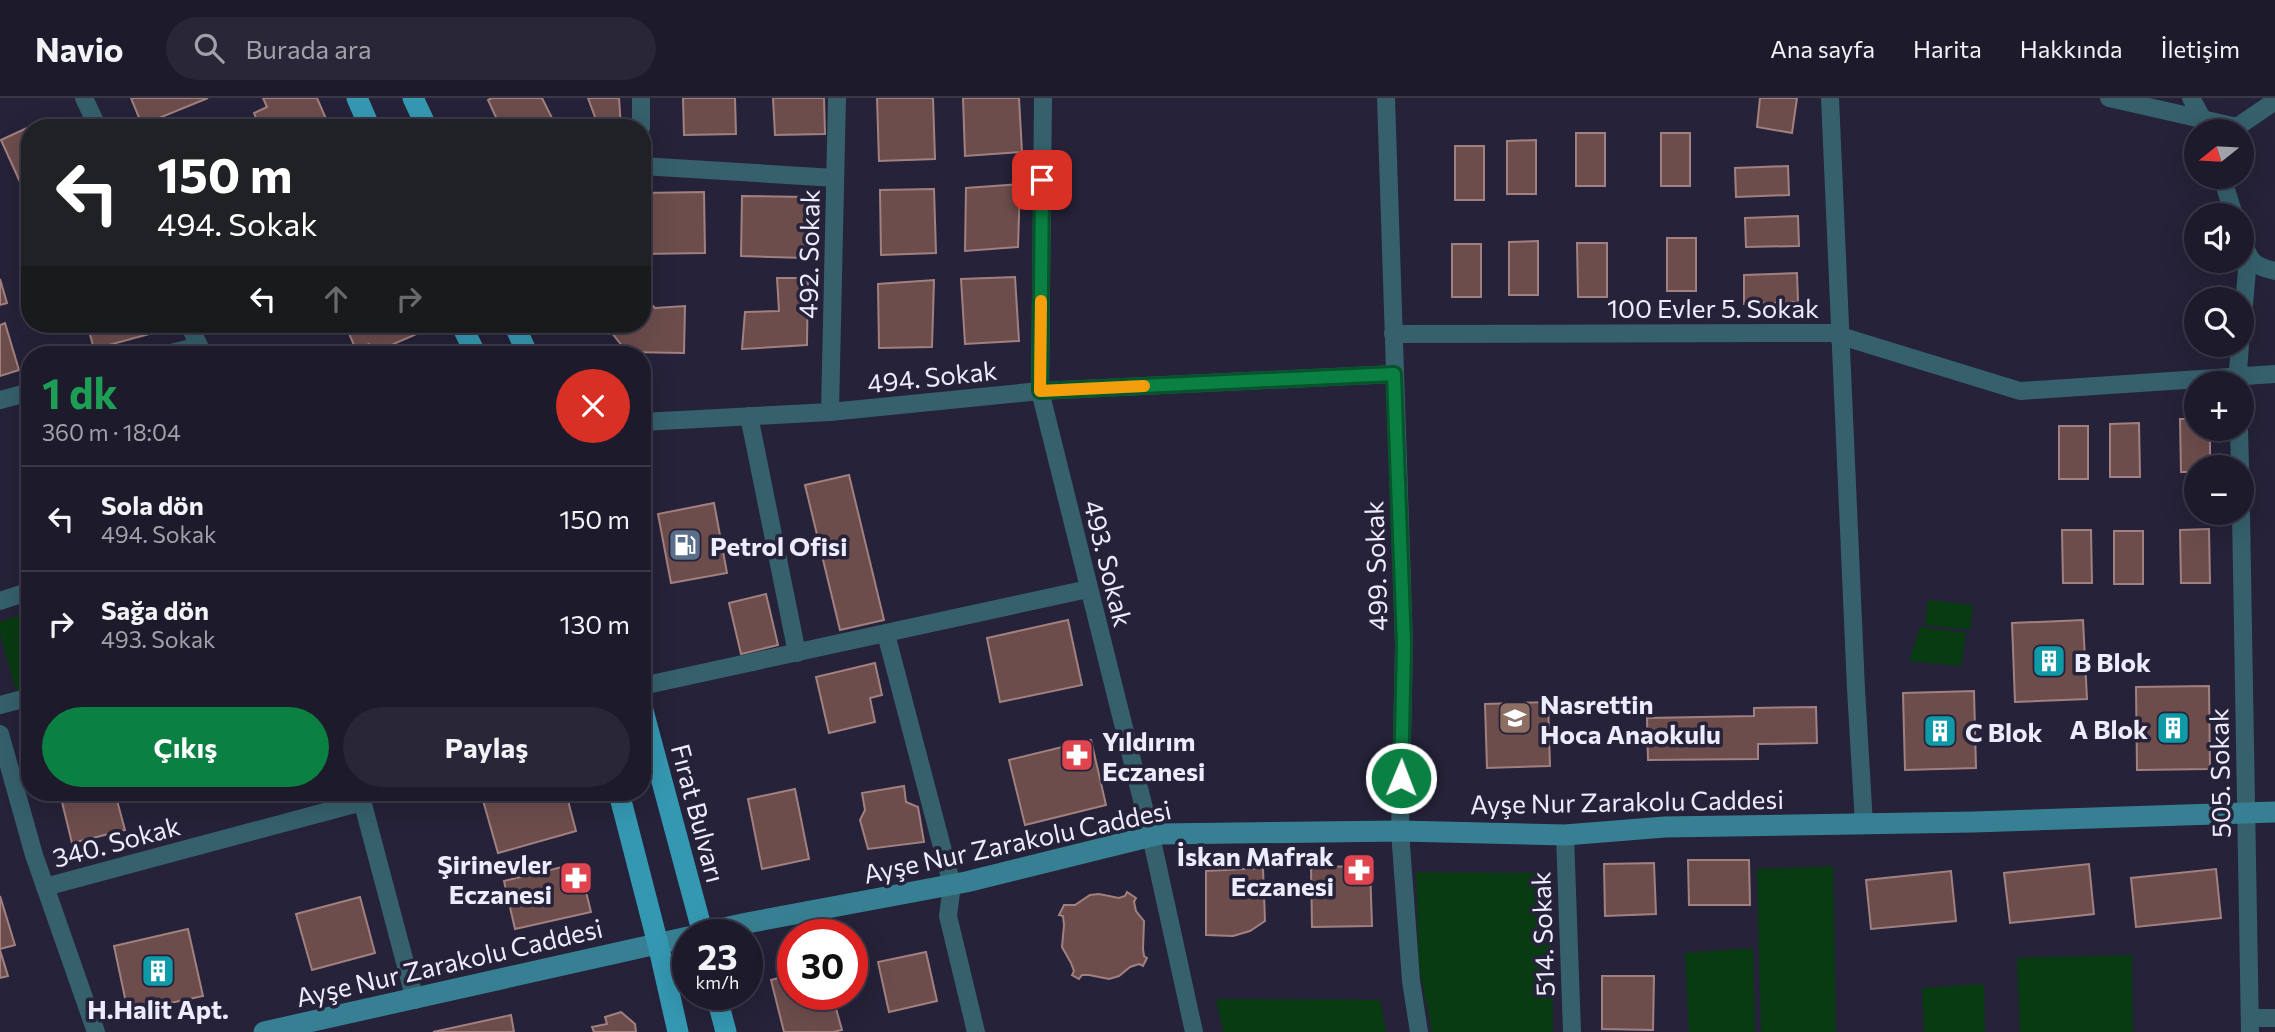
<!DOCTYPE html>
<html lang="tr">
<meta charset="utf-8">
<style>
:root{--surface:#1c1a2b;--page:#292737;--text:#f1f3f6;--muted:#a0a1a9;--line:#3a3847;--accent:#0b8043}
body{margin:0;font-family:Commissioner,sans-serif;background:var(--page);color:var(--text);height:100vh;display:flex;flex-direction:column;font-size:26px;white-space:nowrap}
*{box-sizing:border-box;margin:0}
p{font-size:23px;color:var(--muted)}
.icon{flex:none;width:38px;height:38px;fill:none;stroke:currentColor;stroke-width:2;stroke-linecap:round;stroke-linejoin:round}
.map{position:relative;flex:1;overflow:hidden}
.side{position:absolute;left:21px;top:248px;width:630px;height:455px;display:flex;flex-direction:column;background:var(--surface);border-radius:28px;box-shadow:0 7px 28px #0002,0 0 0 2px var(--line)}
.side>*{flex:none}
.top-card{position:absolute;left:21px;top:21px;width:630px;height:214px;border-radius:28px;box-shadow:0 7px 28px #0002,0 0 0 2px var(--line);background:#202124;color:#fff;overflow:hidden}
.needle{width:46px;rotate:252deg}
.fabs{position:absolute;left:2184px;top:21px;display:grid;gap:14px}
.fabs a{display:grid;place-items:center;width:70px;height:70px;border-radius:50%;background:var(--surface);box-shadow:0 7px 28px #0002,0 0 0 2px var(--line);font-size:35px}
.speed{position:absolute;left:672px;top:821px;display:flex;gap:14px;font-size:35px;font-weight:700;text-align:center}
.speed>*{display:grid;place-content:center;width:91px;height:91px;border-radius:50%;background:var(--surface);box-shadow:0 7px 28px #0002,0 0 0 2px var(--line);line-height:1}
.speed small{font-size:18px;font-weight:400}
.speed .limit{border:10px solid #d22;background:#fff;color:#111}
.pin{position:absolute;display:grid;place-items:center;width:60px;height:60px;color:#fff;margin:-30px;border-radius:14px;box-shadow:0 4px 10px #0006}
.me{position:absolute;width:77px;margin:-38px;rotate:1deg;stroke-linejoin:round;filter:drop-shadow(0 0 5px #0008)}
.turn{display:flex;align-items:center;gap:24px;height:147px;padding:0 21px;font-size:32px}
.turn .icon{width:91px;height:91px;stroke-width:2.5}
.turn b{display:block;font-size:49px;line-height:60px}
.lanes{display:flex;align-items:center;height:66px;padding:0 21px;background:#0003;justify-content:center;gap:35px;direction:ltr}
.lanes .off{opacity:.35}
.round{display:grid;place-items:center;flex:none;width:74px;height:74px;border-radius:37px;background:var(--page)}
.head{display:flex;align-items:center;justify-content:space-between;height:119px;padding:0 21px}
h1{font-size:42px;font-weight:700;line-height:52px;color:#1e9e55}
.action{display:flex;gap:14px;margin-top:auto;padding:14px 21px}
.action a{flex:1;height:80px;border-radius:42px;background:var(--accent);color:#fff;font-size:28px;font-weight:700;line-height:80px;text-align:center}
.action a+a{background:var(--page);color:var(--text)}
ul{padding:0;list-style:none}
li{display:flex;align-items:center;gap:21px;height:105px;padding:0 21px;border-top:2px solid var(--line)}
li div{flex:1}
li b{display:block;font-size:26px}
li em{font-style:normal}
header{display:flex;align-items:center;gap:42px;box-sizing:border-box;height:98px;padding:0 35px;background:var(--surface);border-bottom:2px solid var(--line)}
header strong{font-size:33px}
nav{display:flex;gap:38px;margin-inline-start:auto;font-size:24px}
.search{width:490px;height:63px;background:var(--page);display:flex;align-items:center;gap:18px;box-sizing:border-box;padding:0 24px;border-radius:38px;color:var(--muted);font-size:26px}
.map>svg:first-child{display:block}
.green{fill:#083b11}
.building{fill:#6c4d4c;stroke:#a2807f;stroke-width:2}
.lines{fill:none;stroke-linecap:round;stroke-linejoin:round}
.street{stroke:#35606c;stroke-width:18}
.secondary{stroke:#378093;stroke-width:21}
.primary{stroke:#3598b2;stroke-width:21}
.route-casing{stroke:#07532c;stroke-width:18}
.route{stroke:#0b8043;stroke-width:12}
.slow{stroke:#f59e0b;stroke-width:12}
.labels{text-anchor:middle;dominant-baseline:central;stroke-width:7;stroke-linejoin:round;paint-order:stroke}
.street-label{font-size:26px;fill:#edecfc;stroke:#252239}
.poi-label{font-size:26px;font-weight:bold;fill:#edecfc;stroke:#252239;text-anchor:start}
</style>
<header>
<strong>Navio</strong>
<div class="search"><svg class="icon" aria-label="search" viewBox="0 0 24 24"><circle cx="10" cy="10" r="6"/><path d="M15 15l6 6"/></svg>Burada ara</div>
<nav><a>Ana sayfa</a><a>Harita</a><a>Hakkında</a><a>İletişim</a></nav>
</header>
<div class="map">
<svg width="2275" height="934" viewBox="0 0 2275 934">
<rect width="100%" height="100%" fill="#252239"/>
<!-- green -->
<g class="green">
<polygon points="1928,502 1973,507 1970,532 1925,527"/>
<polygon points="30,514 30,588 16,592 0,536 0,524"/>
<polygon points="1920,529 1966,535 1961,568 1909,563"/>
<polygon points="1833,768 1836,934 1761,934 1757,771"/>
<polygon points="1416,774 1550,775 1553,934 1432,934 1419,869"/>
<polygon points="1753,850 1755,934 1689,934 1685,855"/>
<polygon points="2132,857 2133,934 2020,934 2017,860"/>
<polygon points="1984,886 1985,934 1924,934 1922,890"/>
<polygon points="1216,901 1380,902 1386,934 1223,934"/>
</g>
<!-- building -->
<g class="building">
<polygon points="131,0 208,0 142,27"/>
<polygon points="263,0 317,0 330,30 260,30 254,15 267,9"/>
<polygon points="492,0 542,0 552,20 532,30 501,30 488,2"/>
<polygon points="588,0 619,0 621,30 599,30"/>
<polygon points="683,0 735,0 736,36 684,37"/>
<polygon points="773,0 824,0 825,36 775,37"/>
<polygon points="877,0 933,0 935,61 879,63"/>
<polygon points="963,0 1019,0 1022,54 965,58"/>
<polygon points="1760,0 1797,0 1792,35 1757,29"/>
<polygon points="44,22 47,30 30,30 30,106 1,42"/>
<rect x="1576" y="35" width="29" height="53"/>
<rect x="1661" y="35" width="29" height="53"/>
<polygon points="1536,42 1536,96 1507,96 1507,43"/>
<rect x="1455" y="48" width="29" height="54"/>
<polygon points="1788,68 1789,97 1736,99 1735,70"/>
<polygon points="1020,86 1018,149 965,153 966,90"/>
<polygon points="934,91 936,155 881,157 880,92"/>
<polygon points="704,94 705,155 642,156 642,95"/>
<polygon points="742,98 807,99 805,160 741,158"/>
<polygon points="1798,118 1799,148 1746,149 1745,120"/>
<rect x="1667" y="140" width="29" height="53"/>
<polygon points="1538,143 1538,197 1509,197 1509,144"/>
<polygon points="1577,145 1607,145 1607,199 1578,199"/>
<rect x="1452" y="146" width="29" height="53"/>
<polygon points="1797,175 1798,204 1744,206 1744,177"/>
<polygon points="1015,179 1019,243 965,246 961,181"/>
<polygon points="777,180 808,180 807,247 742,251 745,214 779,213"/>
<polygon points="0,181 7,205 0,207"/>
<polygon points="934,182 932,249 879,250 878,186"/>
<polygon points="642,184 648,184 649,204 655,210 685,208 684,255 627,254 612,235 611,226 642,226"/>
<polygon points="5,225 19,272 0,278 0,227"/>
<polygon points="87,226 151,226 153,235 94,251"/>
<polygon points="345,226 415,226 419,235 373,255 369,246 356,252"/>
<polygon points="2180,321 2196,321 2196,331 2210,331 2210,369 2196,369 2196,374 2181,374"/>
<polygon points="2139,325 2140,379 2110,379 2110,326"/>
<rect x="2059" y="328" width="29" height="53"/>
<polygon points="849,377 884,522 840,532 805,387"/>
<polygon points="714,405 727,475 671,485 658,416"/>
<polygon points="2209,431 2210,485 2181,485 2180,432"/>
<polygon points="2062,432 2091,432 2092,485 2063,485"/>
<rect x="2114" y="433" width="29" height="53"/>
<polygon points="766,496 778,547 741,556 729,505"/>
<polygon points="1068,522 1082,587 1000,604 987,540"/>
<polygon points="2083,522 2087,601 2015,604 2012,525"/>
<polygon points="875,565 882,597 870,600 875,624 829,635 816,579"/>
<polygon points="2209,588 2210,671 2137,672 2136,589"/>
<polygon points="1974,593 1976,670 1905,672 1903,595"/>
<polygon points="1548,604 1550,668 1487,670 1485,606"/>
<polygon points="1816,609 1817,645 1758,646 1758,661 1648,662 1647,620 1754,618 1754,610"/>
<polygon points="1091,642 1106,707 1025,727 1009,662"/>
<polygon points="904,688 906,704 918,709 924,744 868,751 860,722 865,712 862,695"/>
<polygon points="795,691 809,761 762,771 748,701"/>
<polygon points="64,695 115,695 125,732 72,745 60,696"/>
<polygon points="498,695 566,695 576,733 498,755 482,699"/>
<polygon points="1688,762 1749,762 1750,807 1689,807"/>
<polygon points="579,765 591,814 515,831 504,783"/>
<polygon points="1654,765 1656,816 1605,818 1604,766"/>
<polygon points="2089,766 2094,816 2010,825 2004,775"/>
<polygon points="1370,768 1372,828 1312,829 1311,769"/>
<polygon points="1263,770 1265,823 1250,833 1233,838 1206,837 1206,773"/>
<polygon points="2216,771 2221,820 2136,829 2131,780"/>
<polygon points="1951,773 1956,823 1871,831 1866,782"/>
<polygon points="1127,794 1136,800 1134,804 1136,813 1144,823 1143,851 1144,858 1147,860 1143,868 1139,866 1130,869 1119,878 1109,881 1089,877 1082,877 1079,881 1072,877 1074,873 1071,865 1062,849 1064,827 1063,818 1059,817 1064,807 1075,807 1090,797 1099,796 1119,800 1125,798"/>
<polygon points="0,798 15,847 0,851"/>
<polygon points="360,799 375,855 312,872 296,816"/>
<polygon points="188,831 203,898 128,914 114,848"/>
<polygon points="0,852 8,878 0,880"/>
<polygon points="926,854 937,903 889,914 878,864"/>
<polygon points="793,876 793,896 832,896 842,932 833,934 784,934 771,882"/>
<polygon points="1602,878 1654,878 1653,932 1602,931"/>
<polygon points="621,914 635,926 636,934 594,934 592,929 607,926 605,919"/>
<polygon points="511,917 514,934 433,934"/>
</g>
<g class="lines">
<!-- street -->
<g class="street">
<polyline points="84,0 98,30"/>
<polyline points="1043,0 1040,293 1151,738 1194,934"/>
<polyline points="1386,0 1404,547 1400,733 1411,883 1419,934"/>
<polyline points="1830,0 1856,591 1864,726"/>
<polyline points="2109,0 2237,29 2275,3"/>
<polyline points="2191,0 2206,27"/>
<polyline points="641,30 641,0"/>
<polyline points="642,68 835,80"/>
<polyline points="2222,79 2234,117"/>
<path d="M2242 140C2249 162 2252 168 2275 173"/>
<polyline points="189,226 203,257"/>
<polyline points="2242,230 2248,161"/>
<polyline points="1393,236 1831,235 2020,293 2275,276"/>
<polyline points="163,257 199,248"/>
<polyline points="2237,285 2240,247"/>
<polyline points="0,302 30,294"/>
<polyline points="830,314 837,0"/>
<polyline points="749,318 797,555"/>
<polyline points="642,324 830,314 1040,293 1394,276"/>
<polyline points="2239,331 2240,369"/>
<polyline points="2241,415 2250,934"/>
<polyline points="0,503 30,493"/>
<polyline points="886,536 952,787 948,818 976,934"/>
<polyline points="642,588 1088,491"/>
<polyline points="0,607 30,599"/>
<polyline points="0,636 34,757 96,934"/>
<polyline points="360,695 415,902"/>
<polyline points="1565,737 1572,934"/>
<polyline points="45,789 362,704"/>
<polyline points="2251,920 2275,920"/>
</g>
<!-- secondary -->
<g class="secondary">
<polyline points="697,836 747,825 966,784 1160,736 1400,733 1565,737 1665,729 1974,724 2275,714"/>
<polyline points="264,934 688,839"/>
</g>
<!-- primary -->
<g class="primary">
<polyline points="357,0 370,30"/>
<polyline points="413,0 427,30"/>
<polyline points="461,226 476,257"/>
<polyline points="514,226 528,257"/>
<polyline points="642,609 703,836"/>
<polyline points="619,695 658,846 678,934"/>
<polyline points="716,896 726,934"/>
</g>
</g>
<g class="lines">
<defs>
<polyline id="route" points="1042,82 1040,293 1394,276 1404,547 1401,680"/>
</defs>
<!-- route casing -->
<use href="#route" class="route-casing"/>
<!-- route -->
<use href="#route" class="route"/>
<!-- slow -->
<polyline class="slow" points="1041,203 1040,293 1144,288"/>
</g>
<!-- icons -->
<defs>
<symbol id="fuel-square" viewBox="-11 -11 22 22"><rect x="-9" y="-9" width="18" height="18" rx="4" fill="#5c6f8a" stroke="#252239"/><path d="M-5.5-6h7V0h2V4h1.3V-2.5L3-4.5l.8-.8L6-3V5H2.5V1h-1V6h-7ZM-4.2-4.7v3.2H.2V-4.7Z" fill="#fff"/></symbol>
<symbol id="building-square" viewBox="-11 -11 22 22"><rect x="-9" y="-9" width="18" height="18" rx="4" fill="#0f9aa8" stroke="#252239"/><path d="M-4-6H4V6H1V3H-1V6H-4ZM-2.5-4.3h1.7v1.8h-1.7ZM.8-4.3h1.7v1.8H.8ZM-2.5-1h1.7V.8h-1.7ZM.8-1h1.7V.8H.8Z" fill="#fff"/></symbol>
<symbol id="school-square" viewBox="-11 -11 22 22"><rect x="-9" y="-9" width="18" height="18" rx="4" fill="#8d6e63" stroke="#252239"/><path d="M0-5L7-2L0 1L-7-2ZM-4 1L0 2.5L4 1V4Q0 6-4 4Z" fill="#fff"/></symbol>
<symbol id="pharmacy-square" viewBox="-11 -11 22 22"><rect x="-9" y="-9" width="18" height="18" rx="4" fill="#e0444e" stroke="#252239"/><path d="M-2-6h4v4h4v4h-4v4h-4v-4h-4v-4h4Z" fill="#fff"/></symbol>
</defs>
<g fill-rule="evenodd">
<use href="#fuel-square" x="666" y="428" width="38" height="38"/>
<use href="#building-square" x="2030" y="544" width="38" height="38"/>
<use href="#school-square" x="1496" y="601" width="38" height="38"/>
<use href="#building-square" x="2154" y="611" width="38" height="38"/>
<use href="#building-square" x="1921" y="614" width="38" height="38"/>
<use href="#pharmacy-square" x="1058" y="638" width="38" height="38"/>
<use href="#pharmacy-square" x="1340" y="753" width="38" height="38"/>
<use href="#pharmacy-square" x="557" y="761" width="38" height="38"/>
<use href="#building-square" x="139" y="854" width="38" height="38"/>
</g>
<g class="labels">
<!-- street labels -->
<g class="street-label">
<text transform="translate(808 156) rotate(-89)">492. Sokak</text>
<text x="1713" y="209">100 Evler 5. Sokak</text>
<text transform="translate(932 278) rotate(-6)">494. Sokak</text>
<text transform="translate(1109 465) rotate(76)">493. Sokak</text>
<text transform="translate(1375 468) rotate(-92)">499. Sokak</text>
<text transform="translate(2219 675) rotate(-91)">505. Sokak</text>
<text transform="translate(1627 703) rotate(-1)">Ayşe Nur Zarakolu Caddesi</text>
<text transform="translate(699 715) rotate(75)">Fırat Bulvarı</text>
<text transform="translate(116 743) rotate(-15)">340. Sokak</text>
<text transform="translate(1017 743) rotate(-12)">Ayşe Nur Zarakolu Caddesi</text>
<text transform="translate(1542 836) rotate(-92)">514. Sokak</text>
<text transform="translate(449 864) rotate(-13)">Ayşe Nur Zarakolu Caddesi</text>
</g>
<!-- poi labels -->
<g class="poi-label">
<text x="710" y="447">Petrol Ofisi</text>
<text x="2074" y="563">B Blok</text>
<text x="1540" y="605">Nasrettin<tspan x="1540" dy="30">Hoca Anaokulu</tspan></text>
<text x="2148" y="630" text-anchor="end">A Blok</text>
<text x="1965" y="633">C Blok</text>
<text x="1102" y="642">Yıldırım<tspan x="1102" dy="30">Eczanesi</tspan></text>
<text x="1334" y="757" text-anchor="end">İskan Mafrak<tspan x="1334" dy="30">Eczanesi</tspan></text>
<text x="552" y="765" text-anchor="end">Şirinevler<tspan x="552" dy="30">Eczanesi</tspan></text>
<text x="158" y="910" text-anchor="middle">H.Halit Apt.</text>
</g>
</g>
</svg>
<div class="fabs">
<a><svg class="needle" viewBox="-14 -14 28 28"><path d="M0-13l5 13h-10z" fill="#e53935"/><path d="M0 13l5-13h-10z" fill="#a0a1a9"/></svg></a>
<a><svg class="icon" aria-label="sound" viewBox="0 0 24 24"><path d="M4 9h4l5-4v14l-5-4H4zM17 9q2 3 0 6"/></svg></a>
<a><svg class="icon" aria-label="search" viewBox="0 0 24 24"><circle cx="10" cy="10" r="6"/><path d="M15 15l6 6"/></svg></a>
<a>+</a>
<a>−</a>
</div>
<div class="speed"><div>23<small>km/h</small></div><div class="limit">30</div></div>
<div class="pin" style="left:1042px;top:82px;background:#d93025"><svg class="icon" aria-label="arrive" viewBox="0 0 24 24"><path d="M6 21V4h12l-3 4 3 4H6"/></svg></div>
<svg class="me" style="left:1401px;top:680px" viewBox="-20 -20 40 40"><circle r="17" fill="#0b8043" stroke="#fff" stroke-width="3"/><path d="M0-11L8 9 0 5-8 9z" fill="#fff"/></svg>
<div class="top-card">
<div class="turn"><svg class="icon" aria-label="left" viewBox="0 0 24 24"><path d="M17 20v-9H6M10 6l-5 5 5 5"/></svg><div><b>150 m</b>494. Sokak</div></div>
<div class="lanes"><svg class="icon" aria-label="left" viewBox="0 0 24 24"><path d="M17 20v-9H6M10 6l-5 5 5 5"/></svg><svg class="icon off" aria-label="ahead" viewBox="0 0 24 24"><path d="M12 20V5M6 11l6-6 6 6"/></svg><svg class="icon off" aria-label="right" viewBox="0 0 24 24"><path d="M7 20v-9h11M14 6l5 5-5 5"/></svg></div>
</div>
<section class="side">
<div class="head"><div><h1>1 dk</h1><p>360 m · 18:04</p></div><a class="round" style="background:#d93025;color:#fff"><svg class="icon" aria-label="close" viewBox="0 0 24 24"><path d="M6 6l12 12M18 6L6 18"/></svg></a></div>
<ul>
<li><svg class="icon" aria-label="left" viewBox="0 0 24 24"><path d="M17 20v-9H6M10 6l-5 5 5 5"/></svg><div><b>Sola dön</b><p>494. Sokak</p></div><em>150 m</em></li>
<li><svg class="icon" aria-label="right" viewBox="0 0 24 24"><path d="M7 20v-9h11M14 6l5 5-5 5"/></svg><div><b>Sağa dön</b><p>493. Sokak</p></div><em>130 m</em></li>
</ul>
<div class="action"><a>Çıkış</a><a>Paylaş</a></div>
</section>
</div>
